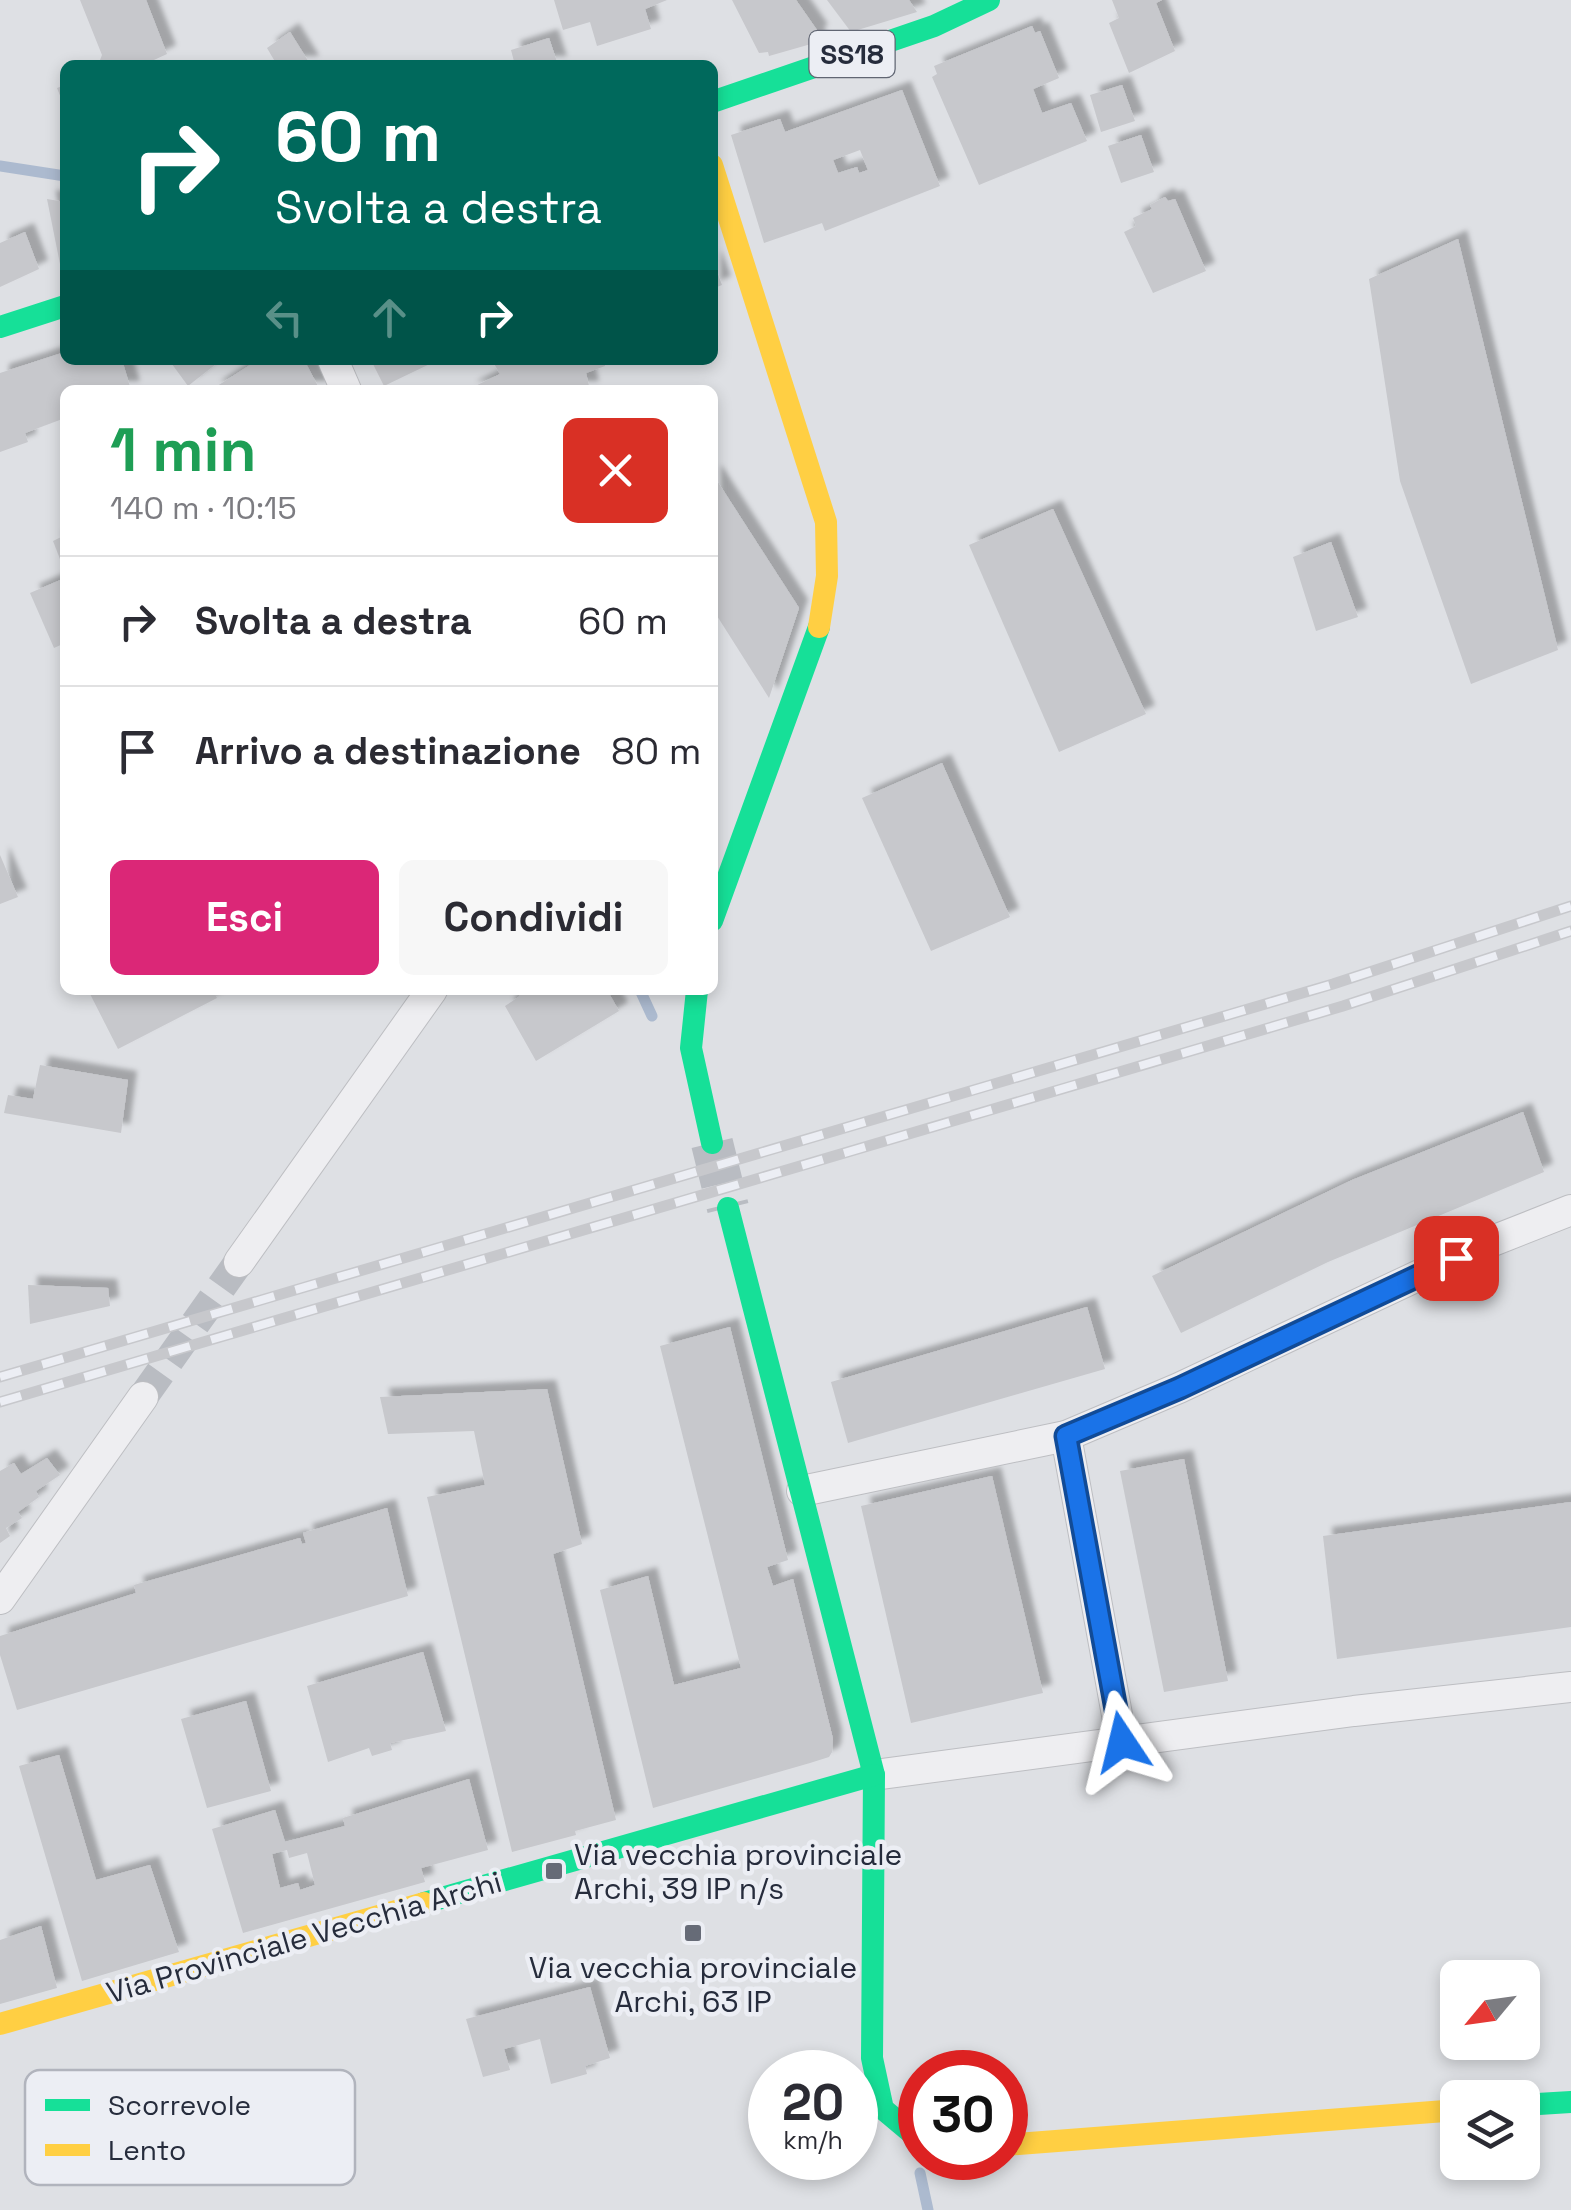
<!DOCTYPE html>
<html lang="it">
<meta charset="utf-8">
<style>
:root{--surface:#fff;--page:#f7f7f7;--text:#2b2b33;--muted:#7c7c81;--line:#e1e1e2;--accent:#db2777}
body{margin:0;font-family:"Space Grotesk",sans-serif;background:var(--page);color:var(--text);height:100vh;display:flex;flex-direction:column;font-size:38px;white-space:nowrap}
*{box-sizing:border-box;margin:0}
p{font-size:32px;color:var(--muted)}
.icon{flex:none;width:55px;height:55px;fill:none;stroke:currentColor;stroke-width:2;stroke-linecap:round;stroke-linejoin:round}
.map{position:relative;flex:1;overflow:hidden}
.side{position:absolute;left:60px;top:385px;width:658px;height:610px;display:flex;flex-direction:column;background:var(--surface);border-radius:15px;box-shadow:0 5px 15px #0003}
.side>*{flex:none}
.banner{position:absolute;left:60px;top:60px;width:658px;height:305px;border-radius:15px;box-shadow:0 5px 15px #0003;background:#00695c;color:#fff;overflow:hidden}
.needle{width:65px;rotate:241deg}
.fabs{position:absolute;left:1440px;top:1960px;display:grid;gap:20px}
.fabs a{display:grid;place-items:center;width:100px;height:100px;border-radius:15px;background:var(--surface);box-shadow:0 5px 15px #0003;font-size:50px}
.speed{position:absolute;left:748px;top:2050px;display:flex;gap:20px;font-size:50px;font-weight:700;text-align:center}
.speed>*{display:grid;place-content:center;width:130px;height:130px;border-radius:50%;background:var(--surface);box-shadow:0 5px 15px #0003;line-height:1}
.speed small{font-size:25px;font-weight:400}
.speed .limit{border:15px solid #d22;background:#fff;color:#111}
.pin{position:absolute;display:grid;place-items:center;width:85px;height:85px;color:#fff;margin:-42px;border-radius:20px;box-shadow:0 5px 15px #0006}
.me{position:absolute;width:110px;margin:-55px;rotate:350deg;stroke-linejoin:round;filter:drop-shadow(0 0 8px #0008)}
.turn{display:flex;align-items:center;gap:35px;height:210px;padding:0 50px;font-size:45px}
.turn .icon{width:130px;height:130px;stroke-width:2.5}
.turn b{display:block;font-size:70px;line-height:85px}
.lanes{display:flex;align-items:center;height:95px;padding:0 50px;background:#0003;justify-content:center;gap:50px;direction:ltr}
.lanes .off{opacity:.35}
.round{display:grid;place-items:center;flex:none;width:105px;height:105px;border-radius:15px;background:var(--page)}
.head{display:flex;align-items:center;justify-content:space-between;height:170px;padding:0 50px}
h1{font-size:60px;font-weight:800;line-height:75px;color:#1e9e55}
.primary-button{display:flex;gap:20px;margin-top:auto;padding:20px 50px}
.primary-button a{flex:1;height:115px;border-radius:15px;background:var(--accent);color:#fff;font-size:40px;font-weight:800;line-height:115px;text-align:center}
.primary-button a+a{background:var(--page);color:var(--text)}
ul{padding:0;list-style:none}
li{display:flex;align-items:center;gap:30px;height:130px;padding:0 50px;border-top:2px solid var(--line)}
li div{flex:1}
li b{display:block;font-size:38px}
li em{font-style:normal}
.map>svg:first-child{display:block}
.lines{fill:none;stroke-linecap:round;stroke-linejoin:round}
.stream{stroke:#acbacf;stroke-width:11}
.building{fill:#c7c8cc;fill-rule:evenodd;filter:url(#shadow)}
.street-tunnel{stroke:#b9bcc2;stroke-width:30;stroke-dasharray:30 15;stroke-linecap:butt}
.secondary-tunnel{stroke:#b9bcc2;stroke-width:42;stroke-dasharray:42 21;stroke-linecap:butt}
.street-casing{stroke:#bdbec2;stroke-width:32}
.street{stroke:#eeeef1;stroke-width:30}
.fast{stroke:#16e098;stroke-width:22}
.slow{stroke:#ffcf43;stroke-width:22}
.rail-casing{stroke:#c7c8cc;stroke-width:11}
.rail{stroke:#eceef4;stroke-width:8;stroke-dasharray:22;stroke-linecap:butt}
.route-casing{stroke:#114b97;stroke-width:25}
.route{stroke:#1a73e8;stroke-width:18}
.poi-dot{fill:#666b77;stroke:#eceef4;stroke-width:4}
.labels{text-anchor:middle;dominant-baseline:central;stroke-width:9;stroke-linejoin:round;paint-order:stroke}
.shield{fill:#eceef4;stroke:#616673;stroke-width:2.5}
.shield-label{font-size:28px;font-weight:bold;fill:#262c3c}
.poi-label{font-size:30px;fill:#262c3c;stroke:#eceef4;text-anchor:start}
.street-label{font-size:30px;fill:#262c3c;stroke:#eceef4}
.key{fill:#eceef4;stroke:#b1b4bd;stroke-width:2.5}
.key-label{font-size:28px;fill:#262c3c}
</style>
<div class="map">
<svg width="1571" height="2210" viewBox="0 0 1571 2210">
<defs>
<filter id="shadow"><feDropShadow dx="9" dy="-9" stdDeviation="2.5" flood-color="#0004"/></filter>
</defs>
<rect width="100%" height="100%" fill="#dee0e4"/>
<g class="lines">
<!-- stream -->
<g class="stream">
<polyline points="0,166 65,176"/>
<polyline points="640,990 652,1016"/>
<polyline points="920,2173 928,2210"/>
</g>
</g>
<!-- building -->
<g class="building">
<polygon points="80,0 146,0 167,54 143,65 98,65 102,55"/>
<polygon points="554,0 667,0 645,9 651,29 597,46 590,22 563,30"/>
<polygon points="732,0 796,0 819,33 815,36 818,42 769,56 768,52 759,53"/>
<polygon points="827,0 909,0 917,12 851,32"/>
<polygon points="1112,0 1162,0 1156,3 1175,51 1129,73 1109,23 1119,18"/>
<polygon points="1032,26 1035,33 1040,31 1059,78 1033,89 1042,113 1071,103 1087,141 979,185 932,77 937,74 934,66"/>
<polygon points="290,32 310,64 308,65 277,65 267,48"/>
<polygon points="549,38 558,65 515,65 511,50"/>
<polygon points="65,85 65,108 57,88"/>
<polygon points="1122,85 1135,121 1101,132 1090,95"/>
<path d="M902 90 940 186 825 231 822 223 764 243 731 135 780 119 785 132ZM860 150 868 170 859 173 857 167 838 173 833 160Z"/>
<polygon points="1141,135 1154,172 1121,183 1108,146"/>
<polygon points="1165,197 1168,201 1175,199 1206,271 1153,293 1124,232 1136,226 1133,218 1152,209 1150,205"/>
<polygon points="47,199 65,202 65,279 63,279"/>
<polygon points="25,232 39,269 0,287 0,243"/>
<polygon points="1458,239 1558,650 1471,684 1400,481 1369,279"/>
<polygon points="712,258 722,285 712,289"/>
<polygon points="65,352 65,360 122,360 131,390 65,390 65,418 25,433 28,442 0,452 0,373"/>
<polygon points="169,360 221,360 188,386"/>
<polygon points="258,360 304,360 320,390 211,390"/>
<polygon points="371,360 438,360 384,386"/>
<polygon points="492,360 604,360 605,366 586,373 590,390 545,390 544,386 534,390 467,390 500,374"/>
<polygon points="712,473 799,608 769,698 712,608"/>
<polygon points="1053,509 1146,714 1059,752 969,545"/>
<polygon points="65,535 65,572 53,541"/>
<polygon points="1331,542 1358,617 1316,631 1293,557"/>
<polygon points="65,578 65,643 54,648 30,593"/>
<polygon points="942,763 1010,917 931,951 862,798"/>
<polygon points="0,855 18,897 0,904"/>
<polygon points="88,990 213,990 217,998 118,1049"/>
<polygon points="517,990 607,990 619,1011 536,1061 505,1006 520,996"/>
<polygon points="40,1065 128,1080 121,1133 4,1113 8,1095 33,1099"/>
<polygon points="1523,1112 1544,1172 1328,1262 1181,1333 1152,1276 1352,1180"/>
<polygon points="28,1285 108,1288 110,1306 30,1324"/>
<polygon points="1087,1307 1105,1369 848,1443 831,1382"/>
<polygon points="730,1327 788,1560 767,1567 773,1586 793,1579 833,1739 832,1752 829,1757 810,1763 653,1808 600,1590 648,1576 674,1685 741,1668 660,1346"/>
<polygon points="547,1389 582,1544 553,1554 616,1820 575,1831 576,1835 512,1852 427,1497 485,1485 474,1431 388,1434 380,1397"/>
<polygon points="47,1458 60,1475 36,1491 39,1497 18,1512 22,1518 6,1528 10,1536 0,1543 0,1471 14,1463 21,1474"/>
<polygon points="1184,1459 1228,1681 1164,1692 1120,1471"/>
<polygon points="992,1476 1043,1693 911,1723 861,1506"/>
<polygon points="1571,1502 1571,1627 1337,1659 1323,1536"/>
<polygon points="387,1508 408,1596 17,1710 0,1655 0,1636 136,1593 134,1585 300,1538 302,1544 306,1543 303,1533"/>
<polygon points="423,1652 446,1731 390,1743 392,1750 372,1756 369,1748 328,1762 307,1686"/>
<polygon points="246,1701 271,1791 207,1808 181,1719"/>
<polygon points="59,1755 96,1880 150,1865 179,1952 82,1981 19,1766"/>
<path d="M469 1779 488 1850 421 1868 425 1882 243 1933 212 1829 275 1810 285 1842 345 1826 343 1818ZM287 1850 289 1858 307 1853 315 1885 300 1890 298 1883 280 1888 272 1854Z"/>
<polygon points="41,1926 57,1988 0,2004 0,1940"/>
<polygon points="590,1987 610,2058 585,2066 587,2074 551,2084 540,2039 504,2049 510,2070 483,2077 466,2019"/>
</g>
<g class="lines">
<!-- street-tunnel -->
<polyline class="street-tunnel" points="143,1397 239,1262"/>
<!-- secondary-tunnel -->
<polyline class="secondary-tunnel" points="712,1143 728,1208"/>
<defs>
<g id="street">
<polyline points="333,360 346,390"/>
<polyline points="239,1262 432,990"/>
<polyline points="1066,1436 1122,1742"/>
<polyline points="802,1491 1066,1436 1179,1388 1490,1242 1571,1210"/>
<polyline points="0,1599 143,1397"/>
<polyline points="874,1775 1354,1711 1571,1687"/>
</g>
</defs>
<!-- street casing -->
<use href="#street" class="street-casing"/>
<!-- street -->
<use href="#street" class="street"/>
<!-- fast -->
<g class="fast">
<polyline points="712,102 934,26 989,0"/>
<polyline points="0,327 65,306"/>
<polyline points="712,921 819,627"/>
<polyline points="697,990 691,1048 712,1143"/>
<polyline points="728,1208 874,1775 872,2058 883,2109 920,2140"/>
<polyline points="424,1903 874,1775"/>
<polyline points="1522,2105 1571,2102"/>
</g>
<!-- slow -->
<g class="slow">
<polyline points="712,165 826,522 827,576 819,627"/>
<polyline points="0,2024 424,1903"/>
<polyline points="1005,2145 1458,2110"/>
</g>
<defs>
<g id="rail">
<polyline points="0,1377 1333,984 1571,906"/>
<polyline points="0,1402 1343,1006 1571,931"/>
</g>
</defs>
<!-- rail casing -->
<use href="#rail" class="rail-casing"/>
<!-- rail -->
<use href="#rail" class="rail"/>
</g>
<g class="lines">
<defs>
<polyline id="route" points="1122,1742 1066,1436 1180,1388 1456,1258"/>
</defs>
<!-- route casing -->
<use href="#route" class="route-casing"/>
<!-- route -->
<use href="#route" class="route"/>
</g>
<!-- markers -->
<g class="poi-dot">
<rect x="544" y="1861" width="20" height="20" rx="5"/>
<rect x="683" y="1923" width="20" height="20" rx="5"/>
</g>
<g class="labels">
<!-- shield labels -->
<rect class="shield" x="809.5" y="31" width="85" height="46" rx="8"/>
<g class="shield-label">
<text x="852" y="54">SS18</text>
</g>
<!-- poi labels -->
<g class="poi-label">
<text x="574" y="1854">Via vecchia provinciale<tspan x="574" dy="34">Archi, 39 IP n/s</tspan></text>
<text x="693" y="1967" text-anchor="middle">Via vecchia provinciale<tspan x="693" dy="34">Archi, 63 IP</tspan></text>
</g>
<!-- street labels -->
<g class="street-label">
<text transform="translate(304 1937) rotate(-16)">Via Provinciale Vecchia Archi</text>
</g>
</g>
<!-- legend -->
<rect x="25" y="2070" width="330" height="115" rx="15" class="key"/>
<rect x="45" y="2099" width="45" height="12" fill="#16e098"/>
<rect x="45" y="2144" width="45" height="12" fill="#ffcf43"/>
<g class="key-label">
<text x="108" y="2115">Scorrevole</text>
<text x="108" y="2160">Lento</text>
</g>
</svg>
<div class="fabs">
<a><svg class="needle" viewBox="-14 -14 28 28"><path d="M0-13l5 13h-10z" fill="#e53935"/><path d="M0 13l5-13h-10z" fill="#7c7c81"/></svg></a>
<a><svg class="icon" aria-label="layers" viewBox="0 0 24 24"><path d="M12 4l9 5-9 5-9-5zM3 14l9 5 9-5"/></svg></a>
</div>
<div class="speed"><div>20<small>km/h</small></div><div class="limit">30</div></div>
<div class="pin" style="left:1456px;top:1258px;background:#d93025"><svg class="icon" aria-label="arrive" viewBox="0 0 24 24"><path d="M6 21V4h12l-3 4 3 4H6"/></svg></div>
<svg class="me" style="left:1122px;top:1742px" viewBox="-20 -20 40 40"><path d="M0-17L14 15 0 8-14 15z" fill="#1a73e8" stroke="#fff" stroke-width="4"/></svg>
<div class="banner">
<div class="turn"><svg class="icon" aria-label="right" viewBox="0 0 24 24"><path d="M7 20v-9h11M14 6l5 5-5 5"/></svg><div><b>60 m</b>Svolta a destra</div></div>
<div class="lanes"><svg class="icon off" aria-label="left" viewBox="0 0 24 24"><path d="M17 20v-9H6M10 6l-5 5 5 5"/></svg><svg class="icon off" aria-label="ahead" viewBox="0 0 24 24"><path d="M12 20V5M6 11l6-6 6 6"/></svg><svg class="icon" aria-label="right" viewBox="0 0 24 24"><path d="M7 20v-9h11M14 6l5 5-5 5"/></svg></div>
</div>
<section class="side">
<div class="head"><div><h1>1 min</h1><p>140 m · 10:15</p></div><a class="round" style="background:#d93025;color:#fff"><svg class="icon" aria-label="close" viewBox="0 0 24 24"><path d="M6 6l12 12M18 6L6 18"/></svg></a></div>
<ul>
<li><svg class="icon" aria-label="right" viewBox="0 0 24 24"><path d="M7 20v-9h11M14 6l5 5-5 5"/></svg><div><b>Svolta a destra</b></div><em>60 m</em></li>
<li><svg class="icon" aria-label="arrive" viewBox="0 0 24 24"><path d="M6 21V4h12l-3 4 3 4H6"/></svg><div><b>Arrivo a destinazione</b></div><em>80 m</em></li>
</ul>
<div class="primary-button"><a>Esci</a><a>Condividi</a></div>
</section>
</div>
